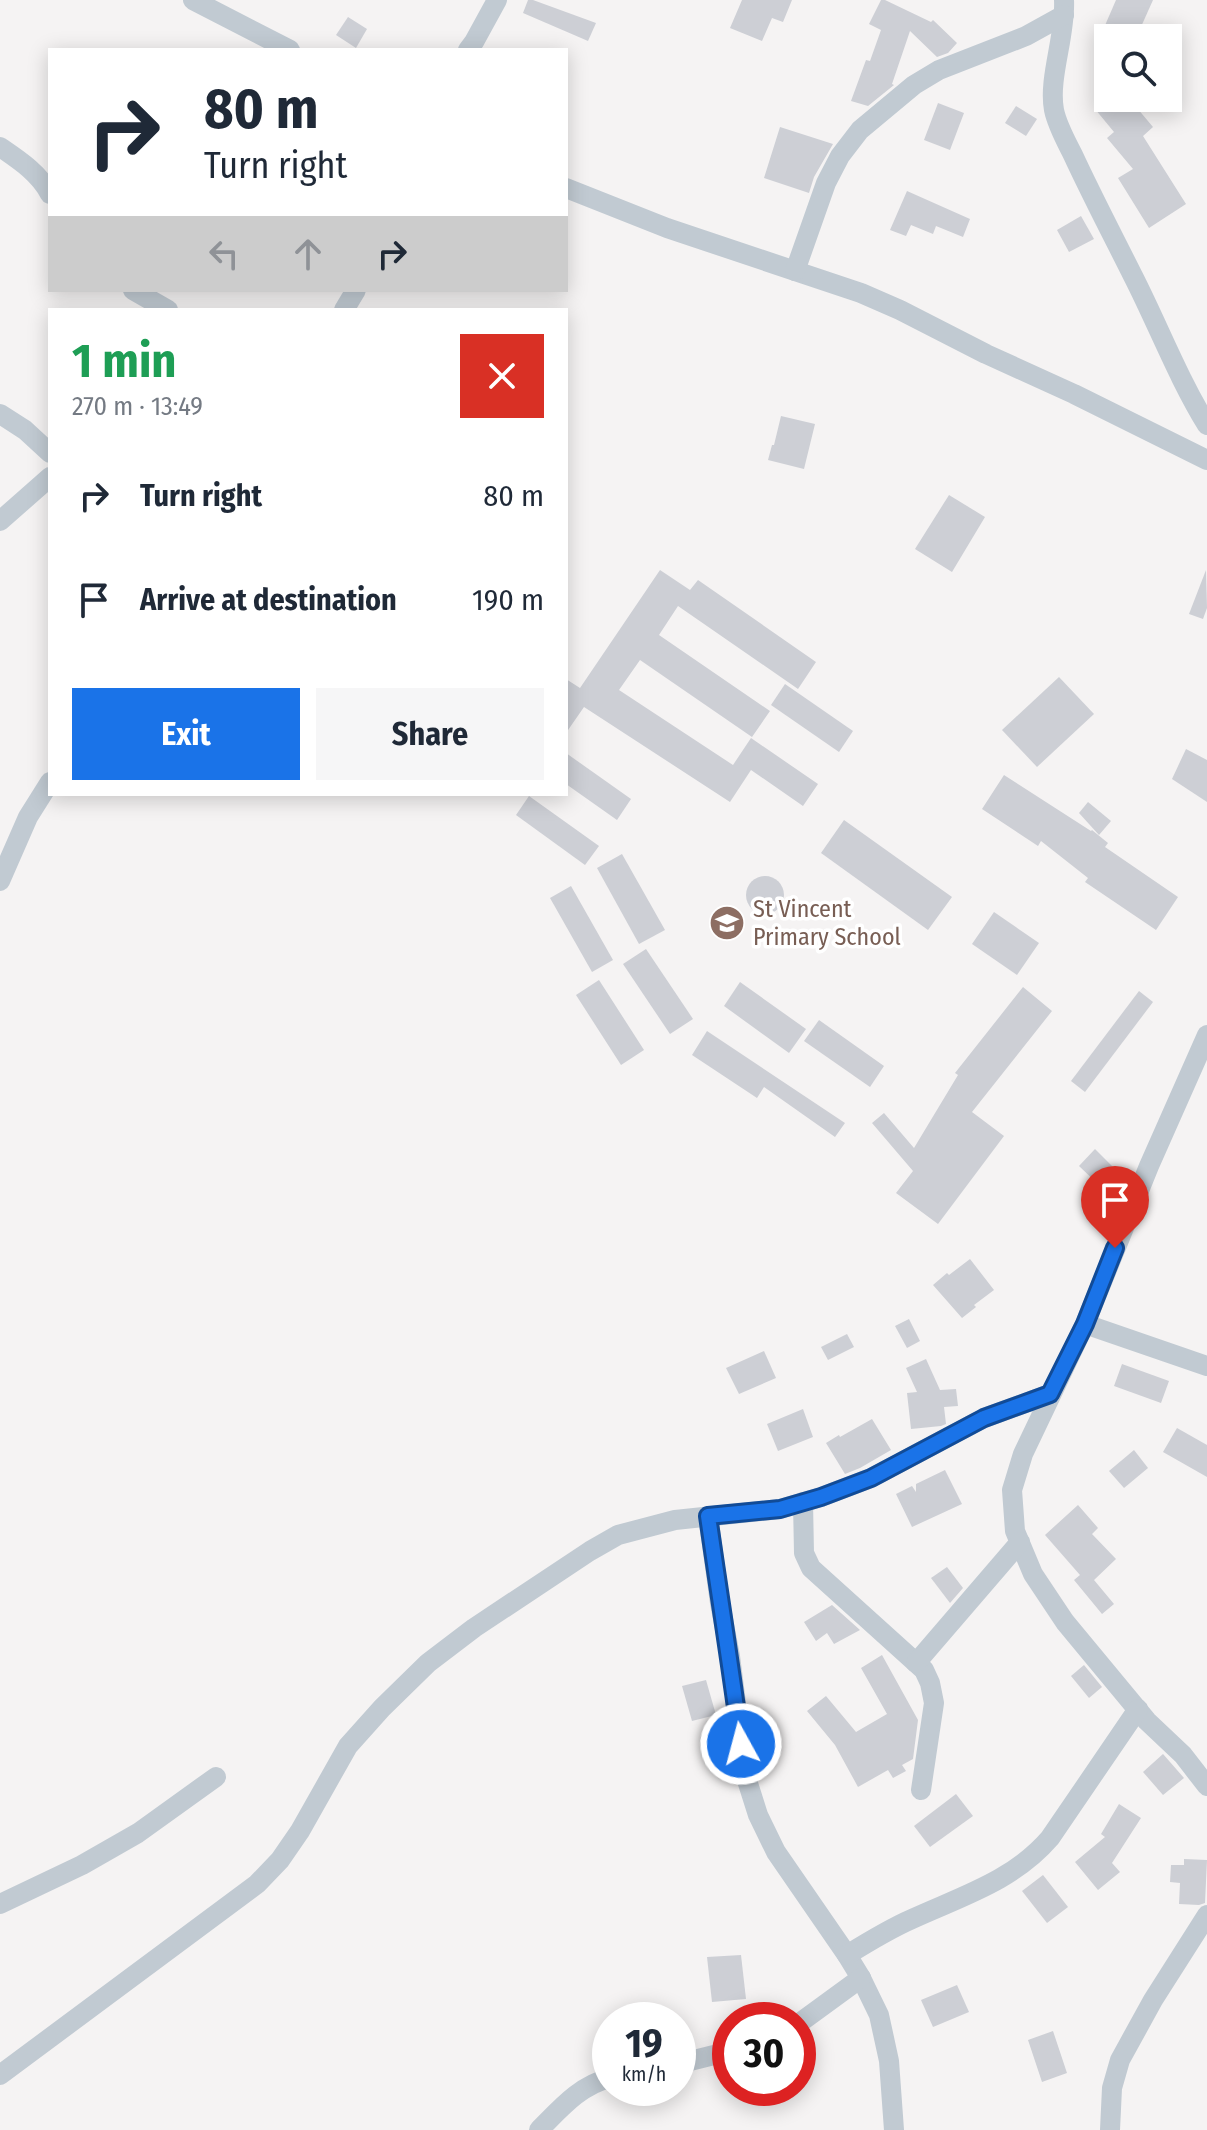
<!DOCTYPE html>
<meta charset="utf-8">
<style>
:root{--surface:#fff;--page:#f6f6f7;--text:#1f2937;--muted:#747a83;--accent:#1a73e8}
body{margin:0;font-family:"Fira Sans Condensed",sans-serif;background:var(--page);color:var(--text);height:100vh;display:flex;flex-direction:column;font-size:30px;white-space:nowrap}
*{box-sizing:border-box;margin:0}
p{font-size:26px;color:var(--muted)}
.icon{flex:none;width:44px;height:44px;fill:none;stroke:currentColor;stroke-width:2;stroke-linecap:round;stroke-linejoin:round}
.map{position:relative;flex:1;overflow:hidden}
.drawer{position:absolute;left:48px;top:308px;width:520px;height:488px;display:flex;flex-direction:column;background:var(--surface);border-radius:0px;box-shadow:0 4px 20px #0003}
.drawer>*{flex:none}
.guide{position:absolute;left:48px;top:48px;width:520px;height:244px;border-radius:0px;box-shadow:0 4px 20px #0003;background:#fff;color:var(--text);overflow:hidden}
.tools{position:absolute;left:1094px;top:24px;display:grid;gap:16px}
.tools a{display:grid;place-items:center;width:88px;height:88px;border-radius:0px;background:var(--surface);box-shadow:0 4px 20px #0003;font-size:40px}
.speed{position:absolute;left:592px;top:2002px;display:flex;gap:16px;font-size:40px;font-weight:700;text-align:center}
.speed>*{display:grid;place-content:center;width:104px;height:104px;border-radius:50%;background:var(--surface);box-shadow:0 4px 20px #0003;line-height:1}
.speed small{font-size:20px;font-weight:400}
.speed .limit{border:12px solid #d22;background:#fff;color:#111}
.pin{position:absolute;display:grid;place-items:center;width:68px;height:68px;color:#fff;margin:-82px -34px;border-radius:50% 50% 50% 0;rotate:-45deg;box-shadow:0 0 8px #0007}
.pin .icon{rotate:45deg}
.me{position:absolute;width:88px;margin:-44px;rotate:353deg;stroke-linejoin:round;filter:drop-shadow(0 0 6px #0008)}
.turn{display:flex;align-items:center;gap:28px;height:168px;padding:0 24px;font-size:36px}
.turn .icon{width:104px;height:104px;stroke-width:2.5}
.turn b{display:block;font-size:56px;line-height:68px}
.lanes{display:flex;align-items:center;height:76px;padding:0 24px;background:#0003;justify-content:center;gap:40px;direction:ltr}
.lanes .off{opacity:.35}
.round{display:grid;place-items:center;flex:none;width:84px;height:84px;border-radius:0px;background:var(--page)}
.overview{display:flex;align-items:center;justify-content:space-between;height:136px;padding:0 24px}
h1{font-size:48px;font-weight:700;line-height:60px;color:#1e9e55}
.cta{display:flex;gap:16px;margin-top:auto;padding:16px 24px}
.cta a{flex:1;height:92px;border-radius:0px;background:var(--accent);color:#fff;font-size:32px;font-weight:700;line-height:92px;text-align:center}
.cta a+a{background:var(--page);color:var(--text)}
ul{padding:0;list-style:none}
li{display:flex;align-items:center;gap:24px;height:104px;padding:0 24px}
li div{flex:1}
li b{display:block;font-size:30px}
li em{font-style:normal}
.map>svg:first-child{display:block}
.building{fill:#cdcfd5}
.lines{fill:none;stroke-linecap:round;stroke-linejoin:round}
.minor{stroke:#c1cad2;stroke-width:20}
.route-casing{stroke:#114b97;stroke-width:20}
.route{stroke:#1a73e8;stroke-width:14}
.labels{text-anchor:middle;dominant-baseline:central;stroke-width:7;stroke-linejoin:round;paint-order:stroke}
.education-label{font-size:24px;fill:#785e54;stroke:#fff;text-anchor:start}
</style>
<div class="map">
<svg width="1207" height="2130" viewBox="0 0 1207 2130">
<rect width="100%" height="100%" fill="#f5f3f3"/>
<!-- building -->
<g class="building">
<polygon points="528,0 533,0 596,23 588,41 523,13"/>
<polygon points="742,0 792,0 783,22 772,18 762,41 730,28"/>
<polygon points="881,0 885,0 931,22 933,20 957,43 948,53 937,57 910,31 892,84 894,85 868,106 851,101 866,60 870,61 881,30 869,24"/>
<polygon points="1116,0 1153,0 1136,38 1120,38 1103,30"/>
<polygon points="348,17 367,29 356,48 336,35"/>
<polygon points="1108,98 1148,98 1137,108 1153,127 1143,136 1186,204 1149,228 1118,178 1133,169 1107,138 1114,132 1095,109"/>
<polygon points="938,103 964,113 950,150 924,140"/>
<polygon points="1016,106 1037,119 1026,136 1005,123"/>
<polygon points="780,127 833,144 814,177 809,193 764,178"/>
<polygon points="907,191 970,219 963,237 936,226 933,234 911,225 906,236 890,230"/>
<polygon points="1081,216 1094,239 1069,252 1057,230"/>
<polygon points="781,416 815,424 804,469 768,460 772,445 774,445"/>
<polygon points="949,495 985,517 952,572 915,549"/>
<polygon points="660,570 690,590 698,580 816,662 798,689 678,606 659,635 770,711 752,737 640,660 619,690 733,765 751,738 818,784 803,806 751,770 730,802 584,707 566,733 566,679 580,688"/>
<polygon points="1206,570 1207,608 1203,619 1189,614"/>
<polygon points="1059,677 1094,714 1037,767 1002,730"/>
<polygon points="785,684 853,731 839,752 771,705"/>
<polygon points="1186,749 1207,760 1207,802 1172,779"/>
<polygon points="566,753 631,799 617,820 566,784"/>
<polygon points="1004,775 1091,831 1092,830 1108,843 1105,847 1178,897 1156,930 1085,882 1088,878 1041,841 1038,846 982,809"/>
<polygon points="529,796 599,846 585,865 516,815"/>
<polygon points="1088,802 1111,821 1099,835 1079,813"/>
<polygon points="844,820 952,897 928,930 821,853"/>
<polygon points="622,854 665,930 639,944 597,868"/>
<circle cx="765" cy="895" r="19"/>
<polygon points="571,886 613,960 592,972 550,898"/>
<polygon points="994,912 1039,943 1017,975 972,944"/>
<polygon points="646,949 693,1019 670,1034 623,964"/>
<polygon points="599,980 644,1050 621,1065 576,995"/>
<polygon points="740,982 806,1029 789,1053 724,1006"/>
<polygon points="1023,987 1052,1011 972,1112 1004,1136 938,1224 896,1193 913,1171 872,1123 884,1113 914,1148 958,1075 955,1073"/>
<polygon points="1139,991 1153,1002 1085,1092 1071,1081"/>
<polygon points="819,1020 884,1066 870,1087 804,1041"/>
<polygon points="707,1031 845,1123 835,1137 764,1087 757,1098 692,1055"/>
<polygon points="1095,1149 1117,1171 1101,1187 1079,1166"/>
<polygon points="970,1259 994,1290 974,1305 976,1307 962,1318 933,1285 947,1273 949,1275"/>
<polygon points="909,1319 920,1341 907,1348 895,1326"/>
<polygon points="847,1334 854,1347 828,1360 821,1347"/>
<polygon points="764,1351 776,1378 739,1394 726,1368"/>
<polygon points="926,1359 940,1390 956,1389 958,1406 944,1407 946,1424 941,1426 911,1429 907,1393 917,1392 906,1368"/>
<polygon points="1122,1364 1169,1381 1161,1403 1114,1386"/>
<polygon points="803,1409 813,1437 778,1451 767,1424"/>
<polygon points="872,1419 891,1450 860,1468 845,1474 826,1443 839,1435 840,1437"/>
<polygon points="1177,1428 1207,1445 1207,1477 1163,1452"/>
<polygon points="1134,1450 1148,1468 1124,1488 1109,1471"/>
<polygon points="945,1470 962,1504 912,1527 896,1494 912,1486 916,1492 916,1484"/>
<polygon points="1078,1505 1098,1528 1092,1534 1116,1559 1094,1580 1114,1604 1102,1614 1074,1580 1080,1575 1045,1535"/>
<polygon points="947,1567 963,1588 950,1603 931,1578"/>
<polygon points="832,1605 860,1630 834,1644 827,1633 816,1641 804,1622"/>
<polygon points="882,1655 918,1720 913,1759 902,1765 906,1771 893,1778 888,1770 858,1787 835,1745 807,1711 826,1696 856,1732 887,1714 861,1668"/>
<polygon points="1084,1665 1102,1687 1089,1698 1071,1676"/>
<polygon points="706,1680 716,1715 692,1721 682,1686"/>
<polygon points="1163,1754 1184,1778 1163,1795 1143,1772"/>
<polygon points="956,1794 973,1816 930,1847 914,1826"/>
<polygon points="1119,1804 1141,1818 1112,1863 1120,1872 1098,1890 1075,1862 1105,1837 1101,1834"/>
<polygon points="1184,1859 1207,1860 1205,1903 1199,1905 1179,1904 1180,1883 1170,1882 1171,1865 1184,1865"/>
<polygon points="1043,1875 1068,1907 1047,1923 1022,1891"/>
<polygon points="741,1955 746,1999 712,2002 707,1957"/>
<polygon points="957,1985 969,2012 933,2027 921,2000"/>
<polygon points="1053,2031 1067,2073 1042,2082 1028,2040"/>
</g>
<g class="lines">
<!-- minor -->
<g class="minor">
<polyline points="193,0 290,50"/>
<path d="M1064 0C1066 35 1048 78 1054 110 1057 125 1066 141 1073 155 1092 196 1113 236 1133 276 1158 325 1178 378 1207 425"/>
<polyline points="468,50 474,42 497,0"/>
<path d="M0 147C19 160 39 173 50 194"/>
<polyline points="566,188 667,228 861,293 900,310 986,354 1074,394 1207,460"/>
<polyline points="795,271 826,183 840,156 860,130 914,85 939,70 1026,36 1064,15"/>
<polyline points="133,290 168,310"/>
<polyline points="344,310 356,290"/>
<polyline points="0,414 25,430 50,453"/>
<polyline points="0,521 50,477"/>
<polyline points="0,881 28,817 50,782"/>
<polyline points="1207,1035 1149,1166 1085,1324 1023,1454 1012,1490 1015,1531 1033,1574 1065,1622 1147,1721 1183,1755 1207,1786"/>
<polyline points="1085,1324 1207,1366"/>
<polyline points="803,1502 804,1553 811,1568 924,1670 930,1683 934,1703 921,1790"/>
<polyline points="708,1516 720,1603 730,1656 745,1774 758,1815 776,1852 847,1955 861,1978 879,2015 889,2061 894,2130"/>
<polyline points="916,1663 1020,1542"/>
<polyline points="0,1904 82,1865 138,1833 216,1777"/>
<path d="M847 1955C868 1942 889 1929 912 1919 962 1896 1013 1881 1050 1838L1138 1709"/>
<polyline points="798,2024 861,1978"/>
<polyline points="678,2064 730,2051"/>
<polyline points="0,2075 257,1884 280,1860 300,1831 348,1746 382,1708 428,1663 474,1628 590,1551 618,1535 675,1520 780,1509 821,1497 871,1478 984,1418 1050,1394"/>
<path d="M539 2130C560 2109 580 2085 610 2078"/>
<polyline points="1110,2130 1112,2088 1120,2060 1153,2000 1207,1915"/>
</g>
</g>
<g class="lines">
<defs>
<path id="route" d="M741 1744C731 1668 719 1593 708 1516L780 1509 821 1497 871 1478 984 1418 1050 1394 1085 1324 1115 1248"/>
</defs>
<!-- route casing -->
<use href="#route" class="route-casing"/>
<!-- route -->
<use href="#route" class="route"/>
</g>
<!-- icons -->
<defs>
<symbol id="school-disc" viewBox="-11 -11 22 22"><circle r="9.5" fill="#8d6e63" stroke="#fff"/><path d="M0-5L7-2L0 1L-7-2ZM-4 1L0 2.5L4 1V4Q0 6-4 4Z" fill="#fff"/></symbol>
</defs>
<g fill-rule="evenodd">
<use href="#school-disc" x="707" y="903" width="40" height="40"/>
</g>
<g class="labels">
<!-- education labels -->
<g class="education-label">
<text x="753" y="909">St Vincent<tspan x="753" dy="28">Primary School</tspan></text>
</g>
</g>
</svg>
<div class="tools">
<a><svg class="icon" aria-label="search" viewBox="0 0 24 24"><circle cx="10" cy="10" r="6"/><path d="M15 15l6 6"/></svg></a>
</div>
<div class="speed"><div>19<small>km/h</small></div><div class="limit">30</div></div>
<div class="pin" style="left:1115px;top:1248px;background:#d93025"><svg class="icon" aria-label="arrive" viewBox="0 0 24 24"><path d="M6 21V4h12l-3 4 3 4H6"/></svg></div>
<svg class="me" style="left:741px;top:1744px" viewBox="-20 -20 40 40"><circle r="17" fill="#1a73e8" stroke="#fff" stroke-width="3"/><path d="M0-11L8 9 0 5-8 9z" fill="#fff"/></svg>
<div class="guide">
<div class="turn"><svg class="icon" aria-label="right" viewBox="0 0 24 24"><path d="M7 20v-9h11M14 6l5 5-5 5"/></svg><div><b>80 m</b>Turn right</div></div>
<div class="lanes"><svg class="icon off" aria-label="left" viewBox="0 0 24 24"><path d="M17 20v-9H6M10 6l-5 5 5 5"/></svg><svg class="icon off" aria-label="ahead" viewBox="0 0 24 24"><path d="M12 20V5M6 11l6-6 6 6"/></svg><svg class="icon" aria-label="right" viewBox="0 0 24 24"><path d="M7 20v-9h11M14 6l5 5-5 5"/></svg></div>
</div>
<section class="drawer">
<div class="overview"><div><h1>1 min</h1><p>270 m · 13:49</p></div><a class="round" style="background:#d93025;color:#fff"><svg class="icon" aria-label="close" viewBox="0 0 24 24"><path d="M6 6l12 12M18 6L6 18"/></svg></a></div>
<ul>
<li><svg class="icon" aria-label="right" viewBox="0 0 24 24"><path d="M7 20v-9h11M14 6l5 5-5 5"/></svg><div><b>Turn right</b></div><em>80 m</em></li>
<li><svg class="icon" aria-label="arrive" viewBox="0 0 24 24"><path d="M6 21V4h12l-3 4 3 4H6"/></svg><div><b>Arrive at destination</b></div><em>190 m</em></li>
</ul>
<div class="cta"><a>Exit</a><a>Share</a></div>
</section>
</div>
